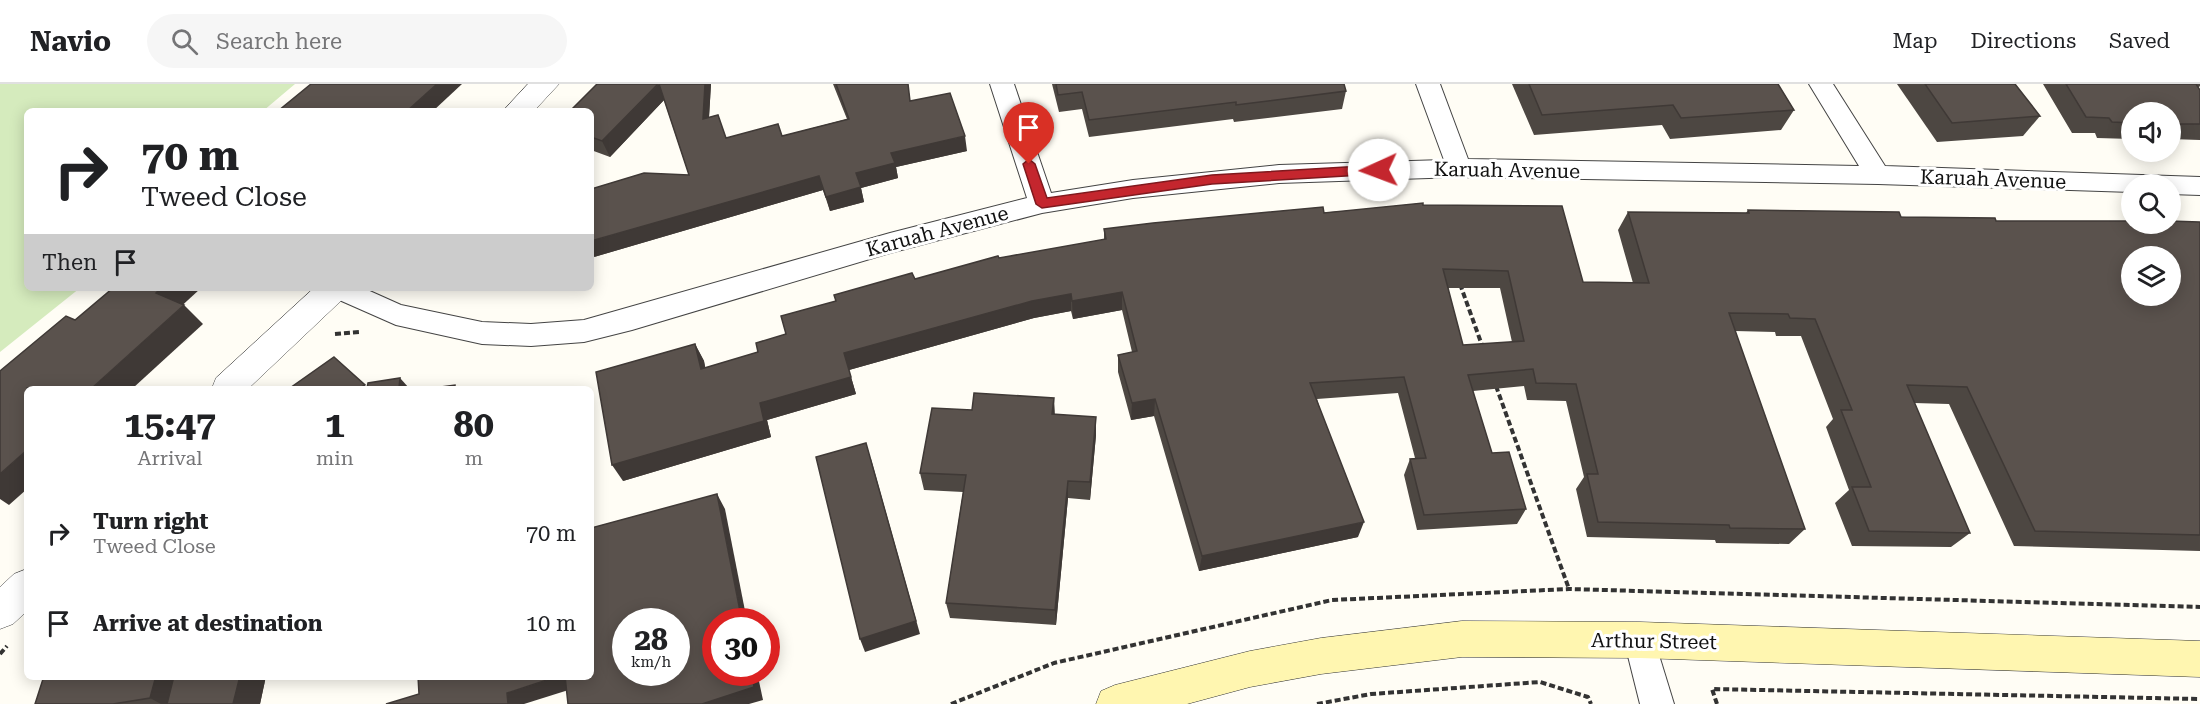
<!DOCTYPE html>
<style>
:root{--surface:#fff;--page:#f6f6f6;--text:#202124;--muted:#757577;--line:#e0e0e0}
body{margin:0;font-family:"Roboto Serif",serif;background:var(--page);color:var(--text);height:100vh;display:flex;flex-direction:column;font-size:22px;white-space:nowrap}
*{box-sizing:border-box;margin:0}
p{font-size:20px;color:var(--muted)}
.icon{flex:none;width:33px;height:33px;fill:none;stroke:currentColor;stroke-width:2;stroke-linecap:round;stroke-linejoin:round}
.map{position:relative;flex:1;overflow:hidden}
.side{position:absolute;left:24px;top:302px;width:570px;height:294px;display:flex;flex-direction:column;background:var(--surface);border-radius:9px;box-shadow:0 3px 15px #0003}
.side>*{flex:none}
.top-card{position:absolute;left:24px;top:24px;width:570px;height:183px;border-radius:9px;box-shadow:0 3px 15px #0003;background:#fff;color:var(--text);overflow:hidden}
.fabs{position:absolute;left:2121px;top:18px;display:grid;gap:12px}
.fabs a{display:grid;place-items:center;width:60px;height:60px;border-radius:50%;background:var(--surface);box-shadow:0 3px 15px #0003;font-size:30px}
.speed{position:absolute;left:612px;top:524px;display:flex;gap:12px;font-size:30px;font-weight:700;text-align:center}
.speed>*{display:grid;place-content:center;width:78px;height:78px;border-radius:50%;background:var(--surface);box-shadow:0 3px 15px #0003;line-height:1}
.speed small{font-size:15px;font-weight:400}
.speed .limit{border:9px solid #d22;background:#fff;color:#111}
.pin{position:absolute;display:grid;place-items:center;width:51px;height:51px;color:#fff;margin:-62px -26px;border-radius:50% 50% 50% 0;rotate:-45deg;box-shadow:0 0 6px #0007}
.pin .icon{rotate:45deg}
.me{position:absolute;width:66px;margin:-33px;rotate:268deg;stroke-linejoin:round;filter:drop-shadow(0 0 4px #0008)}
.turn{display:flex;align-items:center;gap:21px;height:126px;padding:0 18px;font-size:27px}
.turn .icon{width:78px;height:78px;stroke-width:2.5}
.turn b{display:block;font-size:42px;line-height:51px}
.then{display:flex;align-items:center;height:57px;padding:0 18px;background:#0003;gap:12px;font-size:22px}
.eta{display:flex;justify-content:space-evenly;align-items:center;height:102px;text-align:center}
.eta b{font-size:36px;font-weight:700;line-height:42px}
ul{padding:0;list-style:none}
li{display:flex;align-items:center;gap:18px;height:90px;padding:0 18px}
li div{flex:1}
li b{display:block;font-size:22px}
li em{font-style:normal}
header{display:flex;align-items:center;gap:36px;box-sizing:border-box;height:84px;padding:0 30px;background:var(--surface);border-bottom:2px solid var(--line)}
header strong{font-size:28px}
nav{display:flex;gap:33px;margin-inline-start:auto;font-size:21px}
.search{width:420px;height:54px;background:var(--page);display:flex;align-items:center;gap:15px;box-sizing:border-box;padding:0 21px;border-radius:33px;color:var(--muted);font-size:22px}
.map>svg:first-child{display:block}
.green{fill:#d5ebbd}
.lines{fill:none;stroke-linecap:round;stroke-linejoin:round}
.minor-casing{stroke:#444;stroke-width:2}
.tertiary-casing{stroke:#444;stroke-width:1}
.secondary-casing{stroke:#333;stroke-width:1}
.path{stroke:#333;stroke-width:4;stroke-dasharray:6 3;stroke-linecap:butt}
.minor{fill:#fff;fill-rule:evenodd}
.tertiary{fill:#fff;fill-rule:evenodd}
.secondary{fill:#fff6b0;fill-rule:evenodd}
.wall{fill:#4d4742;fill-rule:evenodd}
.shaded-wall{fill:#3f3936}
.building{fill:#5a524d;stroke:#3f3936;stroke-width:1.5;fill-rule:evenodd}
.route{fill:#c4262e;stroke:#7f191e;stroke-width:1.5}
.labels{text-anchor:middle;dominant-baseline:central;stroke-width:6;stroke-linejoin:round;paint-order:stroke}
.street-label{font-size:20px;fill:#111;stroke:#fff}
</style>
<header>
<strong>Navio</strong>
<div class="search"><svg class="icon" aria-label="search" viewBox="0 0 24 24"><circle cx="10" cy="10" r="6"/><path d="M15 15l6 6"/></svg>Search here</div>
<nav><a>Map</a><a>Directions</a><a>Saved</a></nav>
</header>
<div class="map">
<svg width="2200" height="620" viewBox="0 0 2200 620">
<rect width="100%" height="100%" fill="#fffdf5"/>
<!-- green -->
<polygon class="green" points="0,0 295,0 263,27 27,27 27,204 80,204 0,268"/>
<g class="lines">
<defs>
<g id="minor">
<polygon points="990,0 1014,0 1051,109 1133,96 1279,81 1444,76 1416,0 1440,0 1468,75 1859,82 1809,0 1833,0 1885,82 2200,93 2200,111 2170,110 2170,100 2132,100 2132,108 1878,100 1459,93 1279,99 1133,114 1042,129 890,169 632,246 584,258 531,262 482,260 396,241 328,211 324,204 363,204 401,221 482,238 531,240 584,236 890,149 1027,114"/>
<polygon points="1640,541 1651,545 1674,620 1640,620 1624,556 1629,545"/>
</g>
<g id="tertiary">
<polygon points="528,0 559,0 534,27 503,27"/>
<polygon points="314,204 350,204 345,213 249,304 212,304 216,294"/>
<polygon points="27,485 27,527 13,540 0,545 0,503 14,490"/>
</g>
<polygon id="secondary" points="1462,537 1640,538 2200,557 2200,593 1640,574 1462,573 1321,590 1250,603 1187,620 1096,620 1101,607 1115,601 1250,567 1321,554"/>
</defs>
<!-- minor casing -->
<use href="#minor" class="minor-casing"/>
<!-- tertiary casing -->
<use href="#tertiary" class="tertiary-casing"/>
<!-- secondary casing -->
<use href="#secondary" class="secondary-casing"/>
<!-- path -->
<g class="path">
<polyline points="1460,200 1483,264"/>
<polyline points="335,250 360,248"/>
<polyline points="1496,302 1569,505"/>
<polyline points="0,570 7,562"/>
<polyline points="951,620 1054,579 1332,516 1569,505 2200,523"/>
<polyline points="1317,620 1371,610 1540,598 1588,613 1591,620"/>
<polyline points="1717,620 1712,605 2200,615"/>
</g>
<!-- minor -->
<use href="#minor" class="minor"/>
<!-- tertiary -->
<use href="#tertiary" class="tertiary"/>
<!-- secondary -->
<use href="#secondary" class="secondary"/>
</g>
<!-- wall -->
<g class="wall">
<polygon points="659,0 711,0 709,33 726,54 782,52 847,35 833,0 908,0 910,17 967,67 896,83 898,94 861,104 864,118 830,127 823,106 594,173 689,91 664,16 610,73 591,66 591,27 659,0 659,1"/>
<polygon points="1052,0 1344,0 1346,7 1342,25 1234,38 1233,35 1089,53 1082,25 1059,28"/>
<polygon points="1512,0 1778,0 1794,26 1781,46 1670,55 1662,41 1534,51"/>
<polygon points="1897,0 2015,0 2040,32 2023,52 1937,58"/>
<polygon points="2043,0 2200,0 2200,2 2198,4 2200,6 2200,56 2170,55 2170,28 2132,28 2132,55 2097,54 2095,49 2072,49"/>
<path d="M1423 121 1583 198 1633 199 1618 146 1628 128 1746 129 1748 126 1996 137 2200 138V467L2014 462 1949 320 1914 319 1970 449 1951 463 1852 462 1835 419 1849 406 1826 343 1833 335 1801 252H1776L1775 248 1735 247 1805 445 1789 460 1716 459 1715 456 1587 453 1576 405 1584 393 1566 317 1527 316 1524 302 1473 307 1492 369 1526 425 1517 440 1417 446 1404 391 1410 375 1415 374 1398 309 1317 315 1358 453 1199 487 1154 332 1131 336 1118 288V271L1132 268 1122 226 1073 235 1071 227 1034 234 849 286 856 310 767 336 771 353 623 397 695 260 704 277 705 284 758 268 786 250 915 195 999 174 1104 156V145ZM1448 204H1500L1512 258 1463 261Z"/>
<polygon points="972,326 1055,330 1096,351 1090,416 1068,414 1056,541 950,534 946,519 963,408 924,406 920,389"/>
<polygon points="44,592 266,592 260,620 35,620"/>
</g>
<!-- shaded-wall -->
<g class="shaded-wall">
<polygon points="437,0 462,0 433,27 407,27"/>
<polygon points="659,0 665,15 610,73 602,57"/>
<polygon points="705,0 711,0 708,50 703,35"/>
<polygon points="965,52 967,67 896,83 898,94 861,104 864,118 830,127 826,113 856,89 891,69"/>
<polygon points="819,92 823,106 594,173 591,167 591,157"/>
<polygon points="161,204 199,204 200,205 175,228 156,209"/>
<polygon points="1122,208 1122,226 1073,235 1072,217"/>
<polygon points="1071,210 1071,227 1034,234 849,286 844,269 1032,217"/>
<polygon points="184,221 203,240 133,304 92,304"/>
<polygon points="695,260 704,277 709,302 701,285"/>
<polygon points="851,293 856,310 767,336 771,353 623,397 612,381 760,319"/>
<polygon points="400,294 409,304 399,304"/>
<polygon points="1054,314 1055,332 1052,330"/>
<polygon points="1155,315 1154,332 1131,336 1132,319"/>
<polygon points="1096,333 1096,351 1090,416 1090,398"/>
<polygon points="27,366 27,405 9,421 0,415 0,390"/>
<polygon points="871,375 920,550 865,568 860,555"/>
<polygon points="1068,397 1068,414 1056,541 1055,526"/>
<polygon points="717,410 725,425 747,537 742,537"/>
<polygon points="1364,438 1358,453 1199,487 1202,472"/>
<polygon points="752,588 757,588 763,616 749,620 702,620"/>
<polygon points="156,592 177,592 170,620 161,620 150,614"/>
<polygon points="240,592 266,592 260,620 233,620"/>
<polygon points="559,592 566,592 578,603 524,620 508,620 507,609"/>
</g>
<!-- building -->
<g class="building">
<polygon points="311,0 437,0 407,27 278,27"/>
<polygon points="597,0 658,0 602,57 591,53 591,27 570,27"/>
<polygon points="659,0 705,0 703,35 718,31 726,54 778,40 782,52 849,35 836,0 908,0 910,17 950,9 965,52 891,69 895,79 856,89 861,103 826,113 819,92 591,157 591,105 644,89 689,91"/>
<polygon points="1056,0 1344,0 1346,7 1236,21 1236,18 1089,36 1082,8 1058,11"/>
<polygon points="1529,0 1778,0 1794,26 1681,34 1673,21 1542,31"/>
<polygon points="1925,0 2015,0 2040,32 1952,39"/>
<polygon points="2066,0 2196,0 2200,6 2200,40 2170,40 2170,28 2132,28 2132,39 2112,38 2109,34 2086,33"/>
<path d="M1423 119V121L1562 122 1583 198 1649 199 1628 128 1749 129 1748 126 1899 128 1901 133 1995 134 1996 137H2132V140H2170V137L2200 138V451L2035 447 1967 303 1907 301 1970 449 1869 447 1852 403H1871L1841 326H1852L1815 235 1790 234 1788 230 1729 229 1805 445 1730 444 1729 441 1598 438 1587 390H1598L1576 300 1536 299 1533 285 1468 291 1492 369 1509 368 1526 425 1424 431 1410 375 1426 374 1404 293 1310 299 1364 438 1202 472 1155 315 1132 319 1118 271 1137 267 1122 208 1072 217 1071 210 1032 217 844 269 851 293 760 319 764 337 612 381 596 288 695 260 701 285 758 268 756 259 786 250 781 232 836 217 834 211 912 189 915 195 998 172 999 174 1106 155 1104 145 1153 139 1323 123 1324 129ZM2132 172H2170V212H2132ZM1443 185 1508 187 1524 257 1463 261Z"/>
<polygon points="113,204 161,204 156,209 184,221 92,304 27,304 27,366 0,390 0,287 66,232 75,236"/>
<polygon points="334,273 365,301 360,304 290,304"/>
<polygon points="400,294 399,304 367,304 368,299"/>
<polygon points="455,301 455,304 433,304"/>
<polygon points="974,309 1054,314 1052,330 1096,333 1090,398 1068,397 1055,526 946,519 966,391 920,389 932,324 972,326"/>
<polygon points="866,359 916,537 860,555 816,373"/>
<path d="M717 410 742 537H716V588H752L754 603 702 620H568L565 592H591V444ZM626 537H676V588H626Z"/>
<polygon points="44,592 156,592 150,614 113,620 35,620"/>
<polygon points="174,592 240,592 233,620 167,620"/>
<polygon points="418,592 559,592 507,609 508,620 386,620 419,610"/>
</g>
<!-- route -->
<polygon class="route" points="1029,75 1035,80 1047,114 1212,91 1379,81 1385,86 1379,90 1212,100 1042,124 1036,120 1023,80"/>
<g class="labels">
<!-- street labels -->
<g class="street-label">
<text transform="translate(1507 86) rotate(1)">Karuah Avenue</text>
<text transform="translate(1993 95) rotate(2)">Karuah Avenue</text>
<text transform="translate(937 147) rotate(-15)">Karuah Avenue</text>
<text transform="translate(1654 557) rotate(1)">Arthur Street</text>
</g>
</g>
</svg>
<div class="fabs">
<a><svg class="icon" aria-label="sound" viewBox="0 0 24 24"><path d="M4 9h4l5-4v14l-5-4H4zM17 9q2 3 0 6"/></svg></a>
<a><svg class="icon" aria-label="search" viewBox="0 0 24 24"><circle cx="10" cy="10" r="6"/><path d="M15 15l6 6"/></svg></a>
<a><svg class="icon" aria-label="layers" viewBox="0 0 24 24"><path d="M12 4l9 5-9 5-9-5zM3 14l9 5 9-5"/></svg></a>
</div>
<div class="speed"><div>28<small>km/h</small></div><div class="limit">30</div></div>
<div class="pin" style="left:1029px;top:80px;background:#d93025"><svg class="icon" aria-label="arrive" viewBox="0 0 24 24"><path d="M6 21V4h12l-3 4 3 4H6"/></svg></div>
<svg class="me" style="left:1379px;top:86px" viewBox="-20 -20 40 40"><circle r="19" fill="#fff"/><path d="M0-13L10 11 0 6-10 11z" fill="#c4262e"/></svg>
<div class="top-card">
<div class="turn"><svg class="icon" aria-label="right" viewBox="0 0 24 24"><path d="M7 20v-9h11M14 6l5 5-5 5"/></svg><div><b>70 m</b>Tweed Close</div></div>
<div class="then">Then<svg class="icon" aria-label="arrive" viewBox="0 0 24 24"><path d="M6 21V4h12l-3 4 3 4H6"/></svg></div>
</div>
<section class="side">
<div class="eta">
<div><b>15:47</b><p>Arrival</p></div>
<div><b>1</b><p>min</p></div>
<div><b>80</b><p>m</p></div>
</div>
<ul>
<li><svg class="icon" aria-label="right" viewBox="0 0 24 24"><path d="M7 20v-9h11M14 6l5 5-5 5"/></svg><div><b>Turn right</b><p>Tweed Close</p></div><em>70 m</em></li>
<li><svg class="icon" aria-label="arrive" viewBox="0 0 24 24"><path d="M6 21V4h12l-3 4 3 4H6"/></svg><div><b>Arrive at destination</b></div><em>10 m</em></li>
</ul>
</section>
</div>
